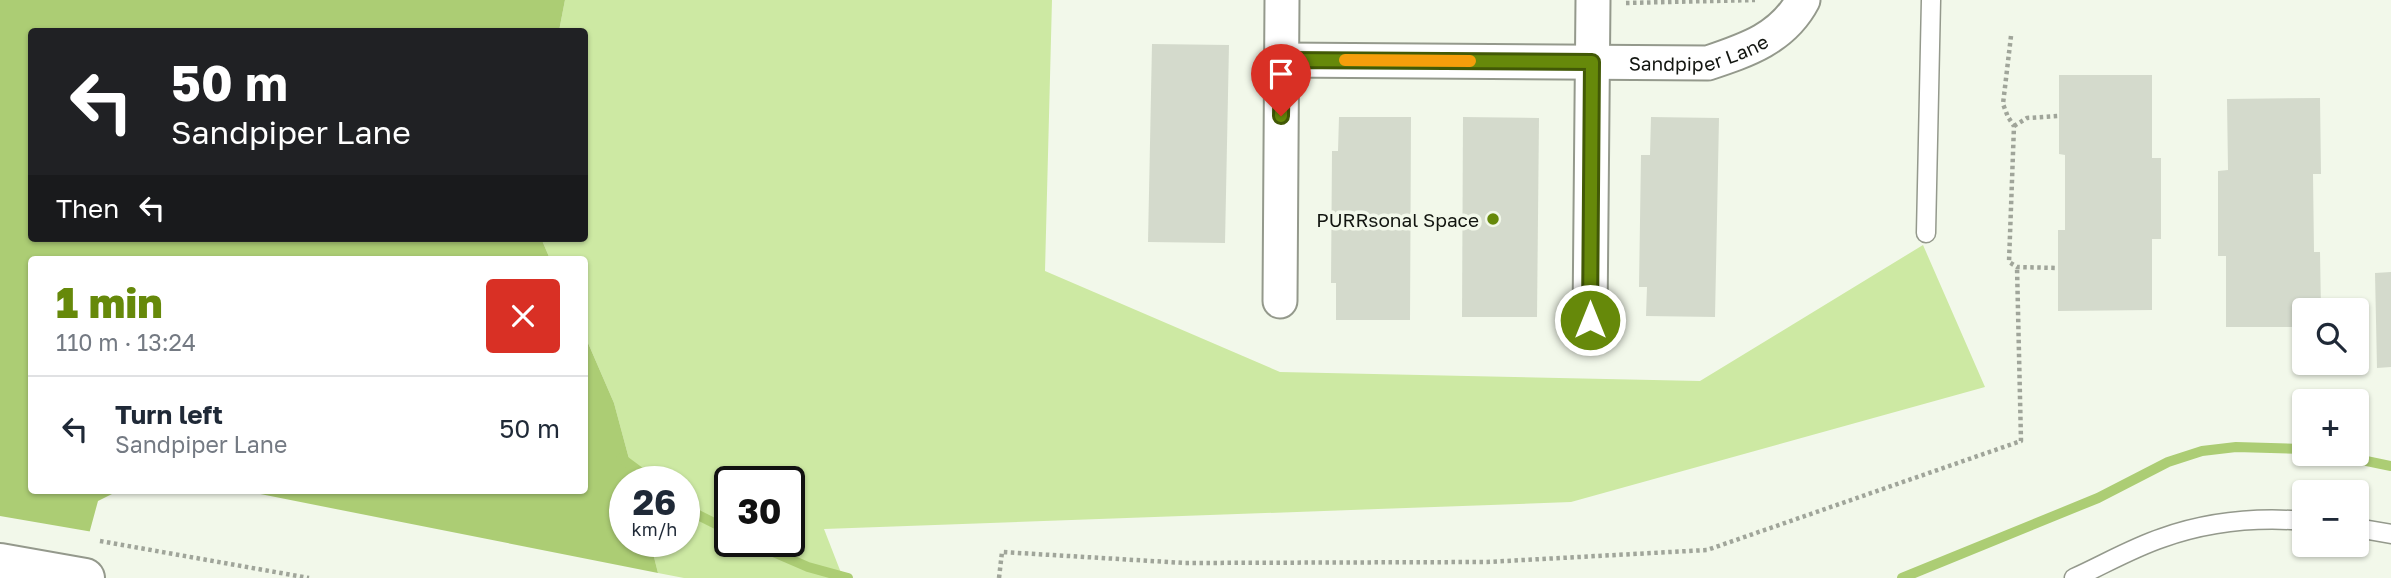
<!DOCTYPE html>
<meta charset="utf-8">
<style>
:root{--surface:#fff;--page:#f2f2f3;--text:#1f2937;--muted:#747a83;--line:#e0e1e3;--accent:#66890a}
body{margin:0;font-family:"Golos Text",sans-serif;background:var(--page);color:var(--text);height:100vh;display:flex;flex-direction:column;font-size:26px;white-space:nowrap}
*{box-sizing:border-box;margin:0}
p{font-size:23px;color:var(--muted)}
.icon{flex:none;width:38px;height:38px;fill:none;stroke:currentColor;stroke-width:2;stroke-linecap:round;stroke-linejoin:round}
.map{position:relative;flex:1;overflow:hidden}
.side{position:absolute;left:28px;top:256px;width:560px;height:238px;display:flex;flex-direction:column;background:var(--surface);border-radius:7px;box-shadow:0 2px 5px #0004}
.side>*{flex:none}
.banner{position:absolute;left:28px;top:28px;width:560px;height:214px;border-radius:7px;box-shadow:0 2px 5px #0004;background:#202124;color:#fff;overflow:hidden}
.tools{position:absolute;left:2292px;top:298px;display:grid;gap:14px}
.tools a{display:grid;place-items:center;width:77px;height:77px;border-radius:7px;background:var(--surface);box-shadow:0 2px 5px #0004;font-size:35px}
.speed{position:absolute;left:609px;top:466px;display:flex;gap:14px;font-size:35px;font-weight:700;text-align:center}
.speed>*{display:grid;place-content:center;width:91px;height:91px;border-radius:50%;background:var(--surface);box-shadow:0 2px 5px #0004;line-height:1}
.speed small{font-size:18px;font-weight:400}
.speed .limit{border:4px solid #111;border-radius:10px;background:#fff;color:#111}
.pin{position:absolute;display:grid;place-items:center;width:60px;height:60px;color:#fff;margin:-72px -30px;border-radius:50% 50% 50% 0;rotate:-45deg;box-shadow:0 0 7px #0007}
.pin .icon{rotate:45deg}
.me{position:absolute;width:77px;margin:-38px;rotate:0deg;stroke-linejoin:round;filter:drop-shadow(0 0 5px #0008)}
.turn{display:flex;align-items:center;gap:24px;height:147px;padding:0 28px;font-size:32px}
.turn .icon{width:91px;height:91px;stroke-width:2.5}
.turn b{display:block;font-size:49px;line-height:60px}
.then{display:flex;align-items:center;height:66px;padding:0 28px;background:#0003;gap:14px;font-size:26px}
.round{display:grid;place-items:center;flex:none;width:74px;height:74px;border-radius:7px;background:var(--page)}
.overview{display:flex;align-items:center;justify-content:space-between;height:119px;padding:0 28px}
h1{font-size:42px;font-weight:800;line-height:52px;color:var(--accent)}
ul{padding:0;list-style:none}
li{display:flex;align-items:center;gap:21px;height:105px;padding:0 28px;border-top:2px solid var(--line)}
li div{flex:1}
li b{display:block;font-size:26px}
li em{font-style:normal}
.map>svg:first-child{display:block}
.green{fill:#cde9a3;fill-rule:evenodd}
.water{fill:#accd74}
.pier{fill:#f2f8ea}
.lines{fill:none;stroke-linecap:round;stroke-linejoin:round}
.stream{stroke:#accd74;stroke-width:10}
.building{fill:#d4dacc}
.lane-casing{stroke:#94998c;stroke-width:21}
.street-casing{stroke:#94998c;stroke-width:37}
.highway-casing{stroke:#94998c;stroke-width:42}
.path{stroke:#a0a59a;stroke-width:4.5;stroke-dasharray:3.5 3.5;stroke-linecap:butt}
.lane{stroke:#fff;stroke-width:18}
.street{stroke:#fff;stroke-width:33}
.highway{stroke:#fff;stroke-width:38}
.route-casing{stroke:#425906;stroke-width:18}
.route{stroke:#66890a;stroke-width:12}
.slow{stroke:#f59e0b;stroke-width:12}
.poi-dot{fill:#66890a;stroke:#f2f8ea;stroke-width:2.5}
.labels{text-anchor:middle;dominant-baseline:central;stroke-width:7;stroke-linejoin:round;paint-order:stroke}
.street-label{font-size:19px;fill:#121510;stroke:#f2f8ea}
.poi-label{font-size:19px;fill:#121510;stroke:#f2f8ea;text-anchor:end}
</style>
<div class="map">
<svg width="2391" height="578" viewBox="0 0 2391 578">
<rect width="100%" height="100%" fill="#f2f8ea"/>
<!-- green -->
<path class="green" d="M565 0H1052L1045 271 1280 372 1700 381 1923 245 1985 387 1571 502 824 529 843 578H684L658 573 650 541H684V481H635L614 403 585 336 584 259H550L541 238H584V32L559 31ZM730 481H789V541H730Z"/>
<!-- water -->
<g class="water">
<polygon points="0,0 565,0 559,31 32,32 32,238 541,238 550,259 32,259 32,490 120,490 98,501 77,578 0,578"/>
<polygon points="585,336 614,403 635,481 625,481 625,541 650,541 658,573 240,490 584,490"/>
</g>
<!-- pier -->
<polygon class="pier" points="0,516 93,532 81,578 0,578"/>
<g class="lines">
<!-- stream -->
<g class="stream">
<polyline points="2328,453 2391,466"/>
<polyline points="621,458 652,481"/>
<polyline points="684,505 698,515 730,531"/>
<polyline points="748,541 808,567 848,578"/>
<polyline points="1902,578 2098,498 2168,462 2202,451 2236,447 2305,449"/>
</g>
</g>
<!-- building -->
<g class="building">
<polygon points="1152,44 1229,45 1225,243 1148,242"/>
<polygon points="2059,75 2152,75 2152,158 2161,158 2161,239 2152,239 2152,310 2058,311 2058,230 2065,230 2065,155 2059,154"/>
<polygon points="2320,98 2321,174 2313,174 2314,252 2320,252 2321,310 2305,310 2305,327 2226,327 2226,256 2218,256 2218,171 2228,170 2227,99"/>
<polygon points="1339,117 1411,117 1410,320 1336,320 1336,283 1331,283 1332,151 1338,151"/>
<polygon points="1463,117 1539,118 1537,317 1462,317"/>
<polygon points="1651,117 1719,118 1715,317 1646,316 1647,287 1639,287 1641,155 1650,155"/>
<polygon points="2391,272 2391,367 2377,368 2375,273"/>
</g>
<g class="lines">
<defs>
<g id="lane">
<polyline points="1926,233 1931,0"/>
<polyline points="2357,528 2391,534"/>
<path d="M2074 578C2103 565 2132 548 2162 538 2207 522 2258 517 2305 521"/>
</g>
<g id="street">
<path id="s1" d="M1282 60 1708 63C1747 50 1783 38 1803 0"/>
<polyline points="1280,301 1282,0"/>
<polyline points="1590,320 1593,0"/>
</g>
<polyline id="highway" points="0,563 85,578"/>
</defs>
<!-- lane casing -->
<use href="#lane" class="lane-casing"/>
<!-- street casing -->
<use href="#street" class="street-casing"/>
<!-- highway casing -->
<use href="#highway" class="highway-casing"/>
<!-- path -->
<g class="path">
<polyline points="1626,3 1755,0"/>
<polyline points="2011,36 2003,104 2008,117 2014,126 2009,262 2017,267 2057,268"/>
<polyline points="2014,126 2027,118 2059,116"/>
<polyline points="100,541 309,578"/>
<polyline points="999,578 1002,552 1185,563 1487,562 1707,550 2021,441 2017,267"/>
</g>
<!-- lane -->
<use href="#lane" class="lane"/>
<!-- street -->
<use href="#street" class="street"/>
<!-- highway -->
<use href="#highway" class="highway"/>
</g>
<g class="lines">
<defs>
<polyline id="route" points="1281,116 1282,60 1592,62 1590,320"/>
</defs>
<!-- route casing -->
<use href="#route" class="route-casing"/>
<!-- route -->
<use href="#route" class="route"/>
<!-- slow -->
<polyline class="slow" points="1345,60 1470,61"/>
</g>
<!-- markers -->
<circle class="poi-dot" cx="1493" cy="219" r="7"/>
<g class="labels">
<!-- street labels -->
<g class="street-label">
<text stroke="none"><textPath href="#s1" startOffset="418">Sandpiper Lane</textPath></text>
</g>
<!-- poi labels -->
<g class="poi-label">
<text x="1479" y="219">PURRsonal Space</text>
</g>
</g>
</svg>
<div class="tools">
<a><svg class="icon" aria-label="search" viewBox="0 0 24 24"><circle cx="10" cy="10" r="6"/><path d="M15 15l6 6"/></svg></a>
<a>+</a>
<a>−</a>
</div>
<div class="speed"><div>26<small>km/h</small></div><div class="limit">30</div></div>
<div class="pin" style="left:1281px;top:116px;background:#d93025"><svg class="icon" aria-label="arrive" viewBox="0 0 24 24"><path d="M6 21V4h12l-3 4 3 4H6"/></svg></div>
<svg class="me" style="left:1590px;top:320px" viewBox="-20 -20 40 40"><circle r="17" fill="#66890a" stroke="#fff" stroke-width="3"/><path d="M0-11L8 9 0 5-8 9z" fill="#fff"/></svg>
<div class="banner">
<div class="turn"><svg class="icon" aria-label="left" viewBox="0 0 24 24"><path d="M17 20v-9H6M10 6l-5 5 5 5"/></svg><div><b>50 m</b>Sandpiper Lane</div></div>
<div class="then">Then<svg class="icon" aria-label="left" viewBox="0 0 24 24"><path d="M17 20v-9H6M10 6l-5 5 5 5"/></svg></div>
</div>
<section class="side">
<div class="overview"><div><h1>1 min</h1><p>110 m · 13:24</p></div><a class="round" style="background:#d93025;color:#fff"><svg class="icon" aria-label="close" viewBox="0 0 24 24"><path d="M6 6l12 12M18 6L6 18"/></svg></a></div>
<ul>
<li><svg class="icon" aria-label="left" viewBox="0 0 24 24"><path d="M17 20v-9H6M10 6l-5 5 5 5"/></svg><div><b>Turn left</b><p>Sandpiper Lane</p></div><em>50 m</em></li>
</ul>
</section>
</div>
